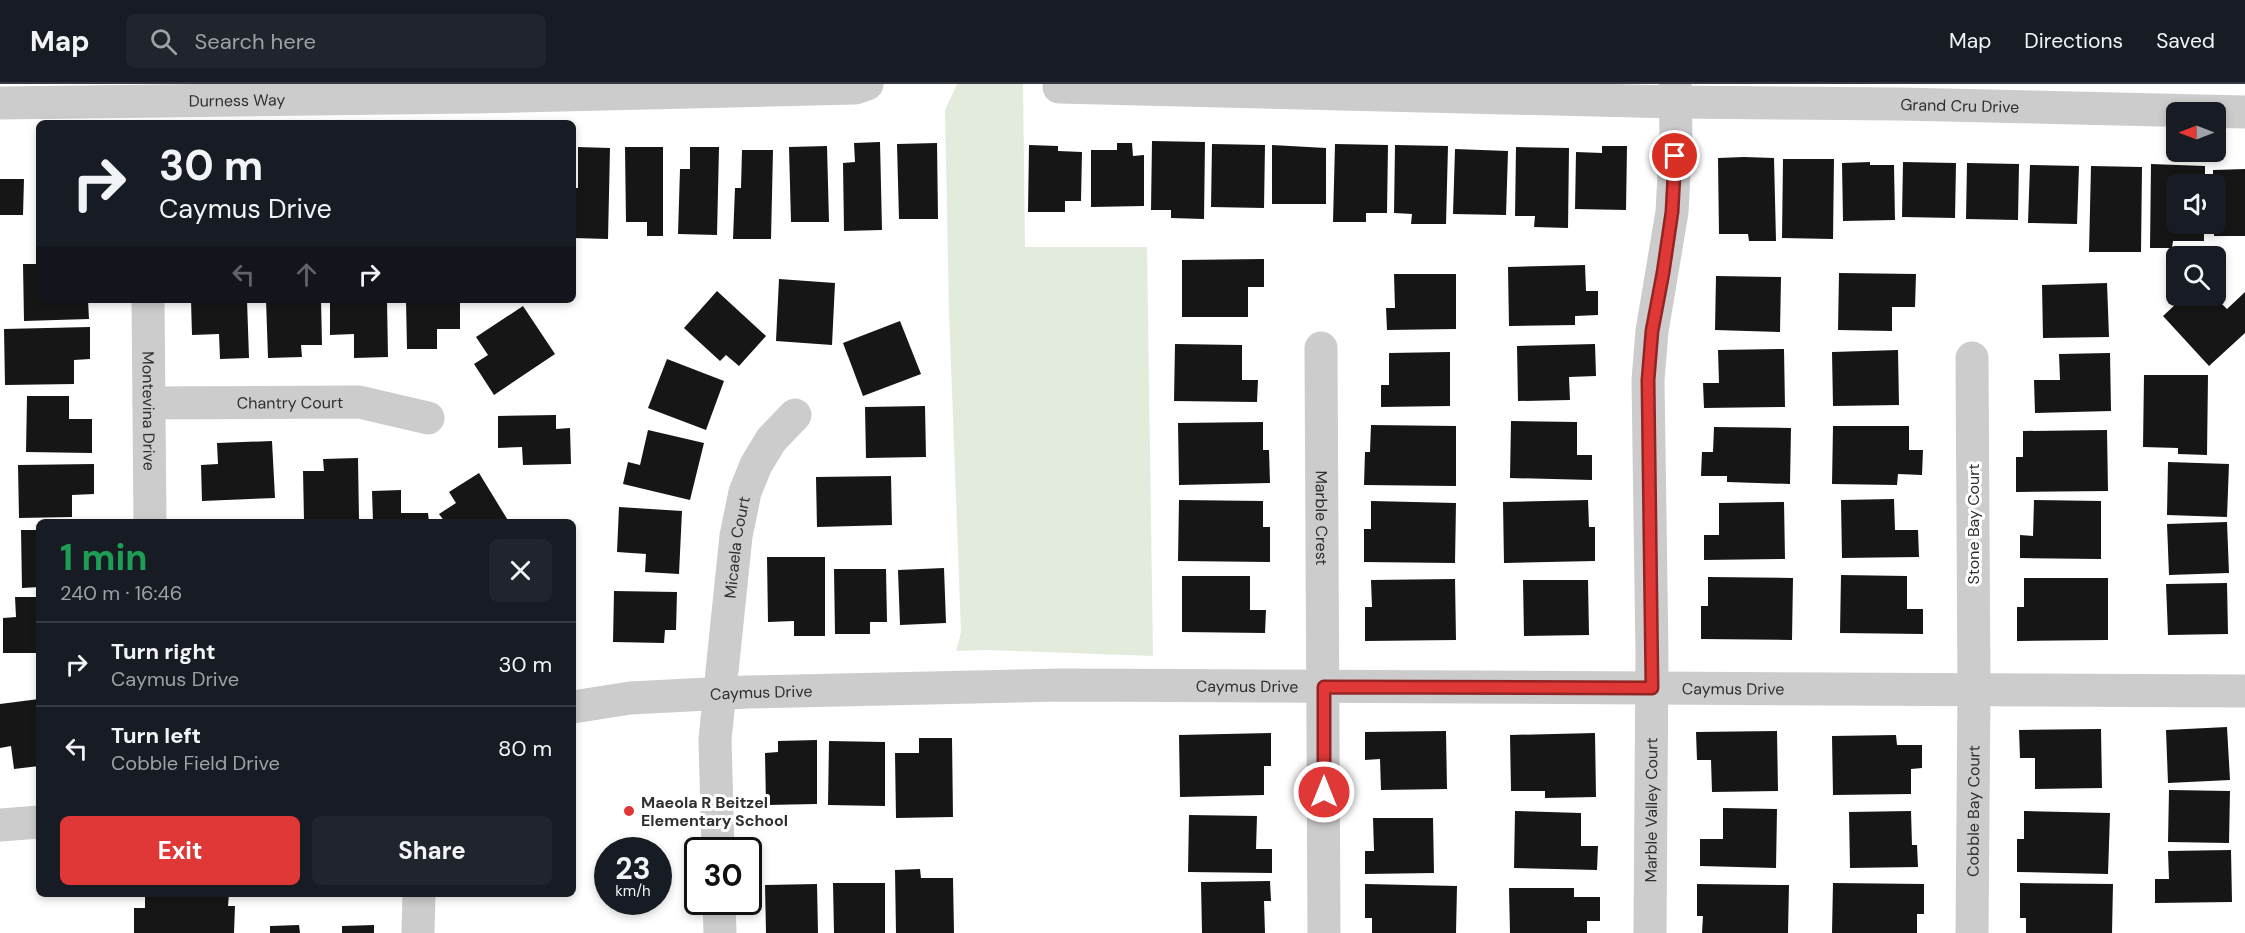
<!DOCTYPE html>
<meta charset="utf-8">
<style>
:root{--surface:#171b24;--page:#20242c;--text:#f1f3f6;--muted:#9ea1a6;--line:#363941;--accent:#e03836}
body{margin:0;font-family:"DM Sans",sans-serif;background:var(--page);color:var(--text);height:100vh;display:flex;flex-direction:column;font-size:22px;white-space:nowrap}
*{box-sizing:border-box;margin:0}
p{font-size:20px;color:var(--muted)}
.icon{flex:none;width:33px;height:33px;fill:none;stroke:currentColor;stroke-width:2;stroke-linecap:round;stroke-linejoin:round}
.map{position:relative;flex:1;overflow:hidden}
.panel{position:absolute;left:36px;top:435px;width:540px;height:378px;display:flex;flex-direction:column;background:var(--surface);border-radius:9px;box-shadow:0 3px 9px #0003}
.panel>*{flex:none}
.guide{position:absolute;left:36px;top:36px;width:540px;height:183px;border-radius:9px;box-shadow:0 3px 9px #0003;background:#171b24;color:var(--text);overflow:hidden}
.needle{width:39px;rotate:270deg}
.fabs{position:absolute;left:2166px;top:18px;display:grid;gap:12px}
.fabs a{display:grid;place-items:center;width:60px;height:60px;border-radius:9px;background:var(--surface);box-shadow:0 3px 9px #0003;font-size:30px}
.speed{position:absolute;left:594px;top:753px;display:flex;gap:12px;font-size:30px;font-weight:700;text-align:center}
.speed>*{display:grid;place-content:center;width:78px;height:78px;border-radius:50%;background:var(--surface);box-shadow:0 3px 9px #0003;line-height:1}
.speed small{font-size:15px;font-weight:400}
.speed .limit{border:3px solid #111;border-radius:9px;background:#fff;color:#111}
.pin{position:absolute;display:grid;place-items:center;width:51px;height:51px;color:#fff;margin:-26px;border:3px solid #fff;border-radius:50%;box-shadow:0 2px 6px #0007}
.me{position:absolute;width:66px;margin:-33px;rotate:0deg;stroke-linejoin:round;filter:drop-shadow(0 0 4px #0008)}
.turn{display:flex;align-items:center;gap:21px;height:126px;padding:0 24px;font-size:27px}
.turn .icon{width:78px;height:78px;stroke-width:2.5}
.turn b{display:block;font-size:42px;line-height:51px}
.lanes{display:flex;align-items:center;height:57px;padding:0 24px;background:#0003;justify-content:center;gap:30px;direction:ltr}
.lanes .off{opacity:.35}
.round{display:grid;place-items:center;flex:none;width:63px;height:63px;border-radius:9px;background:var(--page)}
.overview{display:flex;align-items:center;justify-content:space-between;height:102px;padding:0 24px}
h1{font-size:36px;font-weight:700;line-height:45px;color:#1e9e55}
.action{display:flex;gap:12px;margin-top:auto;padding:12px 24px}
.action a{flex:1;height:69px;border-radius:9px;background:var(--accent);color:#fff;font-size:24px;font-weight:700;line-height:69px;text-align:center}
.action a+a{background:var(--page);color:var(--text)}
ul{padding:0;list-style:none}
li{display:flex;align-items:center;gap:18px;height:84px;padding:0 24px;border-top:2px solid var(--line)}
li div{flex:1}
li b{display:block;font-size:22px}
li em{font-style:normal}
header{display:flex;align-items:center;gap:36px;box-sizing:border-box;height:84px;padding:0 30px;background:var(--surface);border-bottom:2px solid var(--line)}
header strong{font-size:28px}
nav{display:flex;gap:33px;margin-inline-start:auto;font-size:21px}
.search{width:420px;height:54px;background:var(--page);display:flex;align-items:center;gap:15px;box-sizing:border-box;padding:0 21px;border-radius:9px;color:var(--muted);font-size:22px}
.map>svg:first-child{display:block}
.green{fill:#e3ebdd}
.building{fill:#161616}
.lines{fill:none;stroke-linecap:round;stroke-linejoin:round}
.minor{stroke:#ccc;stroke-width:33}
.route-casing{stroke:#922423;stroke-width:15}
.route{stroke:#e03836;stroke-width:10}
.poi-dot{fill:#e03836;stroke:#fff;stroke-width:2}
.labels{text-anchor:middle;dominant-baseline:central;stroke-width:6;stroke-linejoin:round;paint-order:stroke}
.street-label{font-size:16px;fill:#2f2f2f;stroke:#fff}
.poi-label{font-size:16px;font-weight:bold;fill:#2f2f2f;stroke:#fff;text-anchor:start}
</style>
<header>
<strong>Map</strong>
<div class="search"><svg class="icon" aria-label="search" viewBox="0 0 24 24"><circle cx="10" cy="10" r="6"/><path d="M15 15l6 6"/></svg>Search here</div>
<nav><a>Map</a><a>Directions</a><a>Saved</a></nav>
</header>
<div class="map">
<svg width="2245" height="849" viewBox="0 0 2245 849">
<rect width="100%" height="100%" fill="#fff"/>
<!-- green -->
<polygon class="green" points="957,0 1023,0 1025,163 1147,163 1153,572 987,566 956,567 961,548 949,228 945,26"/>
<!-- building -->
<g class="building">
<polygon points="1152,57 1205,58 1204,135 1171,134 1171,126 1151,126"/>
<polygon points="880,58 882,146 844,147 843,79 855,78 854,59"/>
<polygon points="937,59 938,135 899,135 897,60"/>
<polygon points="1117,59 1132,59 1133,72 1144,71 1144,122 1091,123 1091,66 1117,66"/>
<polygon points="1212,60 1265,61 1264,124 1211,123"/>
<polygon points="1335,60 1388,61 1387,129 1366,129 1366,138 1333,138"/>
<polygon points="1029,61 1058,62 1058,67 1082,68 1081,117 1065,117 1065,128 1028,128"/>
<polygon points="1272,61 1326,64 1326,120 1272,120"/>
<polygon points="1395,61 1448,62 1446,140 1411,140 1412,130 1394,129"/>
<polygon points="827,62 829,138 791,138 789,63"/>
<polygon points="1602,62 1627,62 1626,126 1575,125 1576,68 1602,69"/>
<polygon points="578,63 610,64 608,155 573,154 573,104 578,104"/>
<polygon points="625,63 663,63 663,152 647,152 647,138 626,138"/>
<polygon points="690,63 719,63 717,151 678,150 680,85 690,85"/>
<polygon points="1516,63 1569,64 1568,144 1534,143 1535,132 1515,132"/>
<polygon points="1455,65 1508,67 1506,131 1453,130"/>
<polygon points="742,66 773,66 771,155 733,155 735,104 741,104"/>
<polygon points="1744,73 1774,74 1776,157 1749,157 1748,150 1719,150 1718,74"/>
<polygon points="1783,75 1834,75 1833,155 1782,154"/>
<polygon points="1870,78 1870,81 1894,81 1895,136 1843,137 1842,79"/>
<polygon points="1903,78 1956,79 1955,134 1902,133"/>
<polygon points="1967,79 2019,80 2018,136 1966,135"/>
<polygon points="2151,80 2205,82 2205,100 2176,100 2176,140 2204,140 2204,157 2173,157 2172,164 2150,164"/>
<polygon points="2030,81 2079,82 2077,140 2028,139"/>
<polygon points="2091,82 2142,83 2141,168 2089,168"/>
<polygon points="2245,85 2245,152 2214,152 2216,100 2213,100 2213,86"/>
<polygon points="0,95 24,95 23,131 0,131"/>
<polygon points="1264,175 1264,203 1248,203 1248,233 1182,233 1182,176"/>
<polygon points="23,180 39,180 39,216 88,216 89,235 24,237"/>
<polygon points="1585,181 1586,207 1598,207 1598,231 1575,232 1575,241 1509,242 1508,183"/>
<polygon points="1839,189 1916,190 1915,223 1892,223 1892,247 1838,246"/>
<polygon points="1394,190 1456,190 1456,245 1387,246 1386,224 1395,224"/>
<polygon points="1716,192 1781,193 1780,248 1715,246"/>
<polygon points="779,195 835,199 832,261 776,257"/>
<polygon points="2107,199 2109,253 2043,254 2042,201"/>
<polygon points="2176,206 2176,212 2186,212 2188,214 2191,212 2214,212 2227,225 2245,208 2245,249 2209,282 2163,232 2177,219 2170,212"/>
<polygon points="717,207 766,252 739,282 726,271 720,277 684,244"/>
<polygon points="191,216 247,216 249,274 220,275 219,250 192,251"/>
<polygon points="266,216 321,216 322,261 301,261 302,273 268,274"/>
<polygon points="330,216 387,216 388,273 354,274 354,250 330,251"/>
<polygon points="406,216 460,216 460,245 437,245 437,265 407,265"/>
<polygon points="523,222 555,270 494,311 474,280 488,271 476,253"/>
<polygon points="900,237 921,290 863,312 843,259"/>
<polygon points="90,243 90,275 74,276 74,300 5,301 4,245"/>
<polygon points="1175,260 1242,261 1242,296 1258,296 1257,318 1174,317"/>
<polygon points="1595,260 1596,292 1569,293 1570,316 1518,317 1517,262"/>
<polygon points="1784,265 1785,323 1704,324 1703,299 1719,299 1718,266"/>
<polygon points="1898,266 1899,321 1833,322 1832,268"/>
<polygon points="1450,268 1450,322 1381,323 1381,301 1389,301 1389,269"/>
<polygon points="2110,269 2111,327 2035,329 2034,296 2060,296 2059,270"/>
<polygon points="667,275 724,297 706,346 648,324"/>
<polygon points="2144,291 2208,291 2207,371 2178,370 2178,364 2143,363"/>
<polygon points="27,312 69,312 69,335 92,335 92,369 26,368"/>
<polygon points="925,322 926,373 866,374 865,323"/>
<polygon points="556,331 556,345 570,344 571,380 523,381 522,363 498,364 498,332"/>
<polygon points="1511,337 1577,338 1577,371 1592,371 1592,396 1510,394"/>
<polygon points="1263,338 1263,366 1269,366 1270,399 1179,401 1178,339"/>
<polygon points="1371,341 1456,342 1456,402 1364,401 1365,368 1370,368"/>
<polygon points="1833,342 1909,342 1909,366 1923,366 1922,391 1898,390 1897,401 1832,400"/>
<polygon points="1714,343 1791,344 1790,400 1727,398 1727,392 1701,392 1702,368 1713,368"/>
<polygon points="648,346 704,359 690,416 623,400 628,378 640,381"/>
<polygon points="2107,346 2108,407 2016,408 2016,373 2023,373 2023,347"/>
<polygon points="272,357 275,414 202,417 201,381 218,380 217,359"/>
<polygon points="358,374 359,435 304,436 303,387 324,387 323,375"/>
<polygon points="2168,378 2229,380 2227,433 2167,431"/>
<polygon points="94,380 94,410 72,411 72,433 19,434 18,381"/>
<polygon points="479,389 509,438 445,438 439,430 456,419 449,408"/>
<polygon points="891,392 892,441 817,443 816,393"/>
<polygon points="401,406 401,429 428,429 429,438 373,438 372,407"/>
<polygon points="1894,415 1895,446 1918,446 1919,473 1842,474 1841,416"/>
<polygon points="1179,416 1263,417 1263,443 1270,443 1270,478 1178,477"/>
<polygon points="1588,416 1589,443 1595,443 1595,477 1504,479 1503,418"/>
<polygon points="2034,416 2101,417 2101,475 2020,474 2020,451 2033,452"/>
<polygon points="1371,417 1456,419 1455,479 1364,478 1364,445 1371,445"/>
<polygon points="1784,418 1785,475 1704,476 1704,451 1719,451 1719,419"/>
<polygon points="619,423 682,427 679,490 645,488 646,470 617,468"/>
<polygon points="2227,438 2229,489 2169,491 2167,440"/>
<polygon points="21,446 39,446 39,503 22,504"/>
<polygon points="767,473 825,473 825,552 794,552 794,537 768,538"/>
<polygon points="944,484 946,539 900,541 898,486"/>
<polygon points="834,485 886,485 887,538 870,538 870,550 835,550"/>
<polygon points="1841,491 1907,492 1907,525 1923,525 1923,550 1840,549"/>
<polygon points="1182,492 1250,492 1250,526 1266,526 1265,549 1182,548"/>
<polygon points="1708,493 1793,494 1792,556 1701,555 1701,522 1708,522"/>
<polygon points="2024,494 2108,494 2108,556 2017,557 2017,523 2024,523"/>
<polygon points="1455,495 1456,556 1365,557 1365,523 1372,523 1371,496"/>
<polygon points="1523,496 1588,496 1589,551 1524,552"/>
<polygon points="2227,499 2228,550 2168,551 2166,500"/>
<polygon points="614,507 677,508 676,546 665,546 664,559 613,558"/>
<polygon points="15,513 39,513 39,569 3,569 3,534 16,533"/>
<polygon points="39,615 39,682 14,685 11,662 0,664 0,620"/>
<polygon points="2227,643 2230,696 2168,699 2166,646"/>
<polygon points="2101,645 2102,704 2035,705 2035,674 2020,674 2019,646"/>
<polygon points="1446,647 1447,705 1381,706 1380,675 1365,676 1365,648"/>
<polygon points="1777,647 1778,707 1712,708 1711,676 1697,676 1696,648"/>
<polygon points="1271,649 1271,682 1264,682 1264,711 1180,713 1179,651"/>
<polygon points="1595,649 1596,713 1545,714 1545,707 1511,707 1510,651"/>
<polygon points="1896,651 1897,661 1922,661 1922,684 1911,685 1911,710 1833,711 1832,652"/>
<polygon points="919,654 952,654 953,733 896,734 895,669 919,669"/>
<polygon points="817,656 817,720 766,721 765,669 778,668 778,657"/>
<polygon points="829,657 885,658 885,722 828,721"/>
<polygon points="2169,706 2230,707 2229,759 2168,758"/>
<polygon points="1723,724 1777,725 1776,784 1700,782 1700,755 1723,755"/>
<polygon points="1515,727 1581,729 1581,762 1598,762 1597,786 1514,784"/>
<polygon points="1911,727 1912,761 1917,761 1918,783 1850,784 1849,728"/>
<polygon points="2024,727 2110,729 2108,790 2017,788 2017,755 2024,755"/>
<polygon points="1189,731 1257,732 1256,765 1272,765 1272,789 1188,788"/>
<polygon points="1373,734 1433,734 1434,789 1365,790 1365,767 1374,767"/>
<polygon points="2231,766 2232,818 2155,819 2155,795 2169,795 2168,767"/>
<polygon points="920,785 921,794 953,794 954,849 896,849 895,786"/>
<polygon points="1270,797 1271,817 1264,817 1265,849 1202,849 1201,798"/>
<polygon points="833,799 885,799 885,849 834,849"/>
<polygon points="1833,799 1924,800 1924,830 1917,830 1917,849 1832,849"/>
<polygon points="2020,799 2113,800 2112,849 2026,849 2026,834 2020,834"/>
<polygon points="817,800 818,849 766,849 765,801"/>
<polygon points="1365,800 1457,802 1456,849 1372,849 1372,834 1365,834"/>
<polygon points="1697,800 1789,801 1788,849 1702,849 1703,832 1697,832"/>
<polygon points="1509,804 1574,804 1574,813 1600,813 1600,837 1587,837 1587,849 1510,849"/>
<polygon points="145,810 229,810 228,822 235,822 234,849 134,849 134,824 145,824"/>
<polygon points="299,841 300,849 270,849 270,842"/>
<polygon points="374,841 374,849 342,849 342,842"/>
</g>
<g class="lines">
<!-- minor -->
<g class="minor">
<path id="s1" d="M1059 0V3L1675 18 1900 20 2245 28"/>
<path id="s2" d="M0 19 474 13 855 4 867 0"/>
<path id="s3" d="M148 216 150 438"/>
<path id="s4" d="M1321 264 1324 849"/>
<path id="s5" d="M149 319 359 318 428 334"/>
<path id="s6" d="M573 623 630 614 748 608 1062 601 2245 607"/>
<polyline points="0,741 39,738"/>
<path id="s7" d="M718 766 715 655 736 452 745 408 756 381 771 356 795 331"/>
<polyline points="719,818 720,849"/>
<polyline points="418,849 419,810"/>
<path id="s8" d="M1650 849 1652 571 1648 296 1652 247 1672 128 1676 53 1675 0"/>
<path id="s9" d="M1972 849 1974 606 1972 274"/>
</g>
</g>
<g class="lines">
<defs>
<polyline id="route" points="1324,708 1324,603 1652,604 1648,296 1652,247 1663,189 1672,128 1675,72"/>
</defs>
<!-- route casing -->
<use href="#route" class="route-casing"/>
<!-- route -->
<use href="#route" class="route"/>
</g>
<!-- markers -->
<circle class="poi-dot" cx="629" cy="727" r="6"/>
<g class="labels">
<!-- street labels -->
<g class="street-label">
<text stroke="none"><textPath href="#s2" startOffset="237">Durness Way</textPath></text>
<text stroke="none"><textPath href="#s1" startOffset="904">Grand Cru Drive</textPath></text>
<text stroke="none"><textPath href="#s5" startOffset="141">Chantry Court</textPath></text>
<text stroke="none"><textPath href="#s3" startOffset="111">Montevina Drive</textPath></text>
<text stroke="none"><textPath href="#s4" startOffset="170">Marble Crest</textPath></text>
<text transform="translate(1973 440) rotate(-90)">Stone Bay Court</text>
<text stroke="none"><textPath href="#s7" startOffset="304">Micaela Court</textPath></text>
<text stroke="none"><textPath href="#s6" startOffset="675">Caymus Drive</textPath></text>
<text stroke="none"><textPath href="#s6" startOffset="1161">Caymus Drive</textPath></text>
<text stroke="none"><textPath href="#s6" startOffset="189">Caymus Drive</textPath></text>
<text stroke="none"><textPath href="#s8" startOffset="123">Marble Valley Court</textPath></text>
<text stroke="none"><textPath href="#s9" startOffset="122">Cobble Bay Court</textPath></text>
</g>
<!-- poi labels -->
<g class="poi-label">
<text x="641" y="718">Maeola R Beitzel<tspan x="641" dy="18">Elementary School</tspan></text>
</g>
</g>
</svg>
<div class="fabs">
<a><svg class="needle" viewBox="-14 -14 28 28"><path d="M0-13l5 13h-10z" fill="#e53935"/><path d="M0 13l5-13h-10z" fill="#9ea1a6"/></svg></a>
<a><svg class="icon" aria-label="sound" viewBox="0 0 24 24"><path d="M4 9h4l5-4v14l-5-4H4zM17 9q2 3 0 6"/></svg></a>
<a><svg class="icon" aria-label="search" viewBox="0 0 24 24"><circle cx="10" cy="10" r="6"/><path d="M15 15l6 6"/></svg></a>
</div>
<div class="speed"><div>23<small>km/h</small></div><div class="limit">30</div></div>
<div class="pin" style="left:1675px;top:72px;background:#d93025"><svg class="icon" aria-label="arrive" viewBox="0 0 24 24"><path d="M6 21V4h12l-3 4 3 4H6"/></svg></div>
<svg class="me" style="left:1324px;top:708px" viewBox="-20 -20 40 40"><circle r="17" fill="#e03836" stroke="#fff" stroke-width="3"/><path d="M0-11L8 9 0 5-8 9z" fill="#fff"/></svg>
<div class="guide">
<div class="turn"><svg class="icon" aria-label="right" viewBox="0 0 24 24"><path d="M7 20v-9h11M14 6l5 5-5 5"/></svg><div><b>30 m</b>Caymus Drive</div></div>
<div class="lanes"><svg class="icon off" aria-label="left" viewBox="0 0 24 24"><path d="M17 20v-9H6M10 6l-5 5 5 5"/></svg><svg class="icon off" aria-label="ahead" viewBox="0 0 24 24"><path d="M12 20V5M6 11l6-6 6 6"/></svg><svg class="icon" aria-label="right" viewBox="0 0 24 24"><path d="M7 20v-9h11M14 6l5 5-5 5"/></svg></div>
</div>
<section class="panel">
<div class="overview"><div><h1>1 min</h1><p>240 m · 16:46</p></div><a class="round"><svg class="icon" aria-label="close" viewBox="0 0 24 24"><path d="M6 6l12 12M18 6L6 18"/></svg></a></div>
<ul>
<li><svg class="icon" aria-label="right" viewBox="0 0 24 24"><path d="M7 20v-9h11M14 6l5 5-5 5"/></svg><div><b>Turn right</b><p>Caymus Drive</p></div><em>30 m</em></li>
<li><svg class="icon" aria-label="left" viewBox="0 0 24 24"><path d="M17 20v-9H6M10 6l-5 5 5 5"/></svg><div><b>Turn left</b><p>Cobble Field Drive</p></div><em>80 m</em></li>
</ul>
<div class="action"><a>Exit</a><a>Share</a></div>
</section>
</div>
